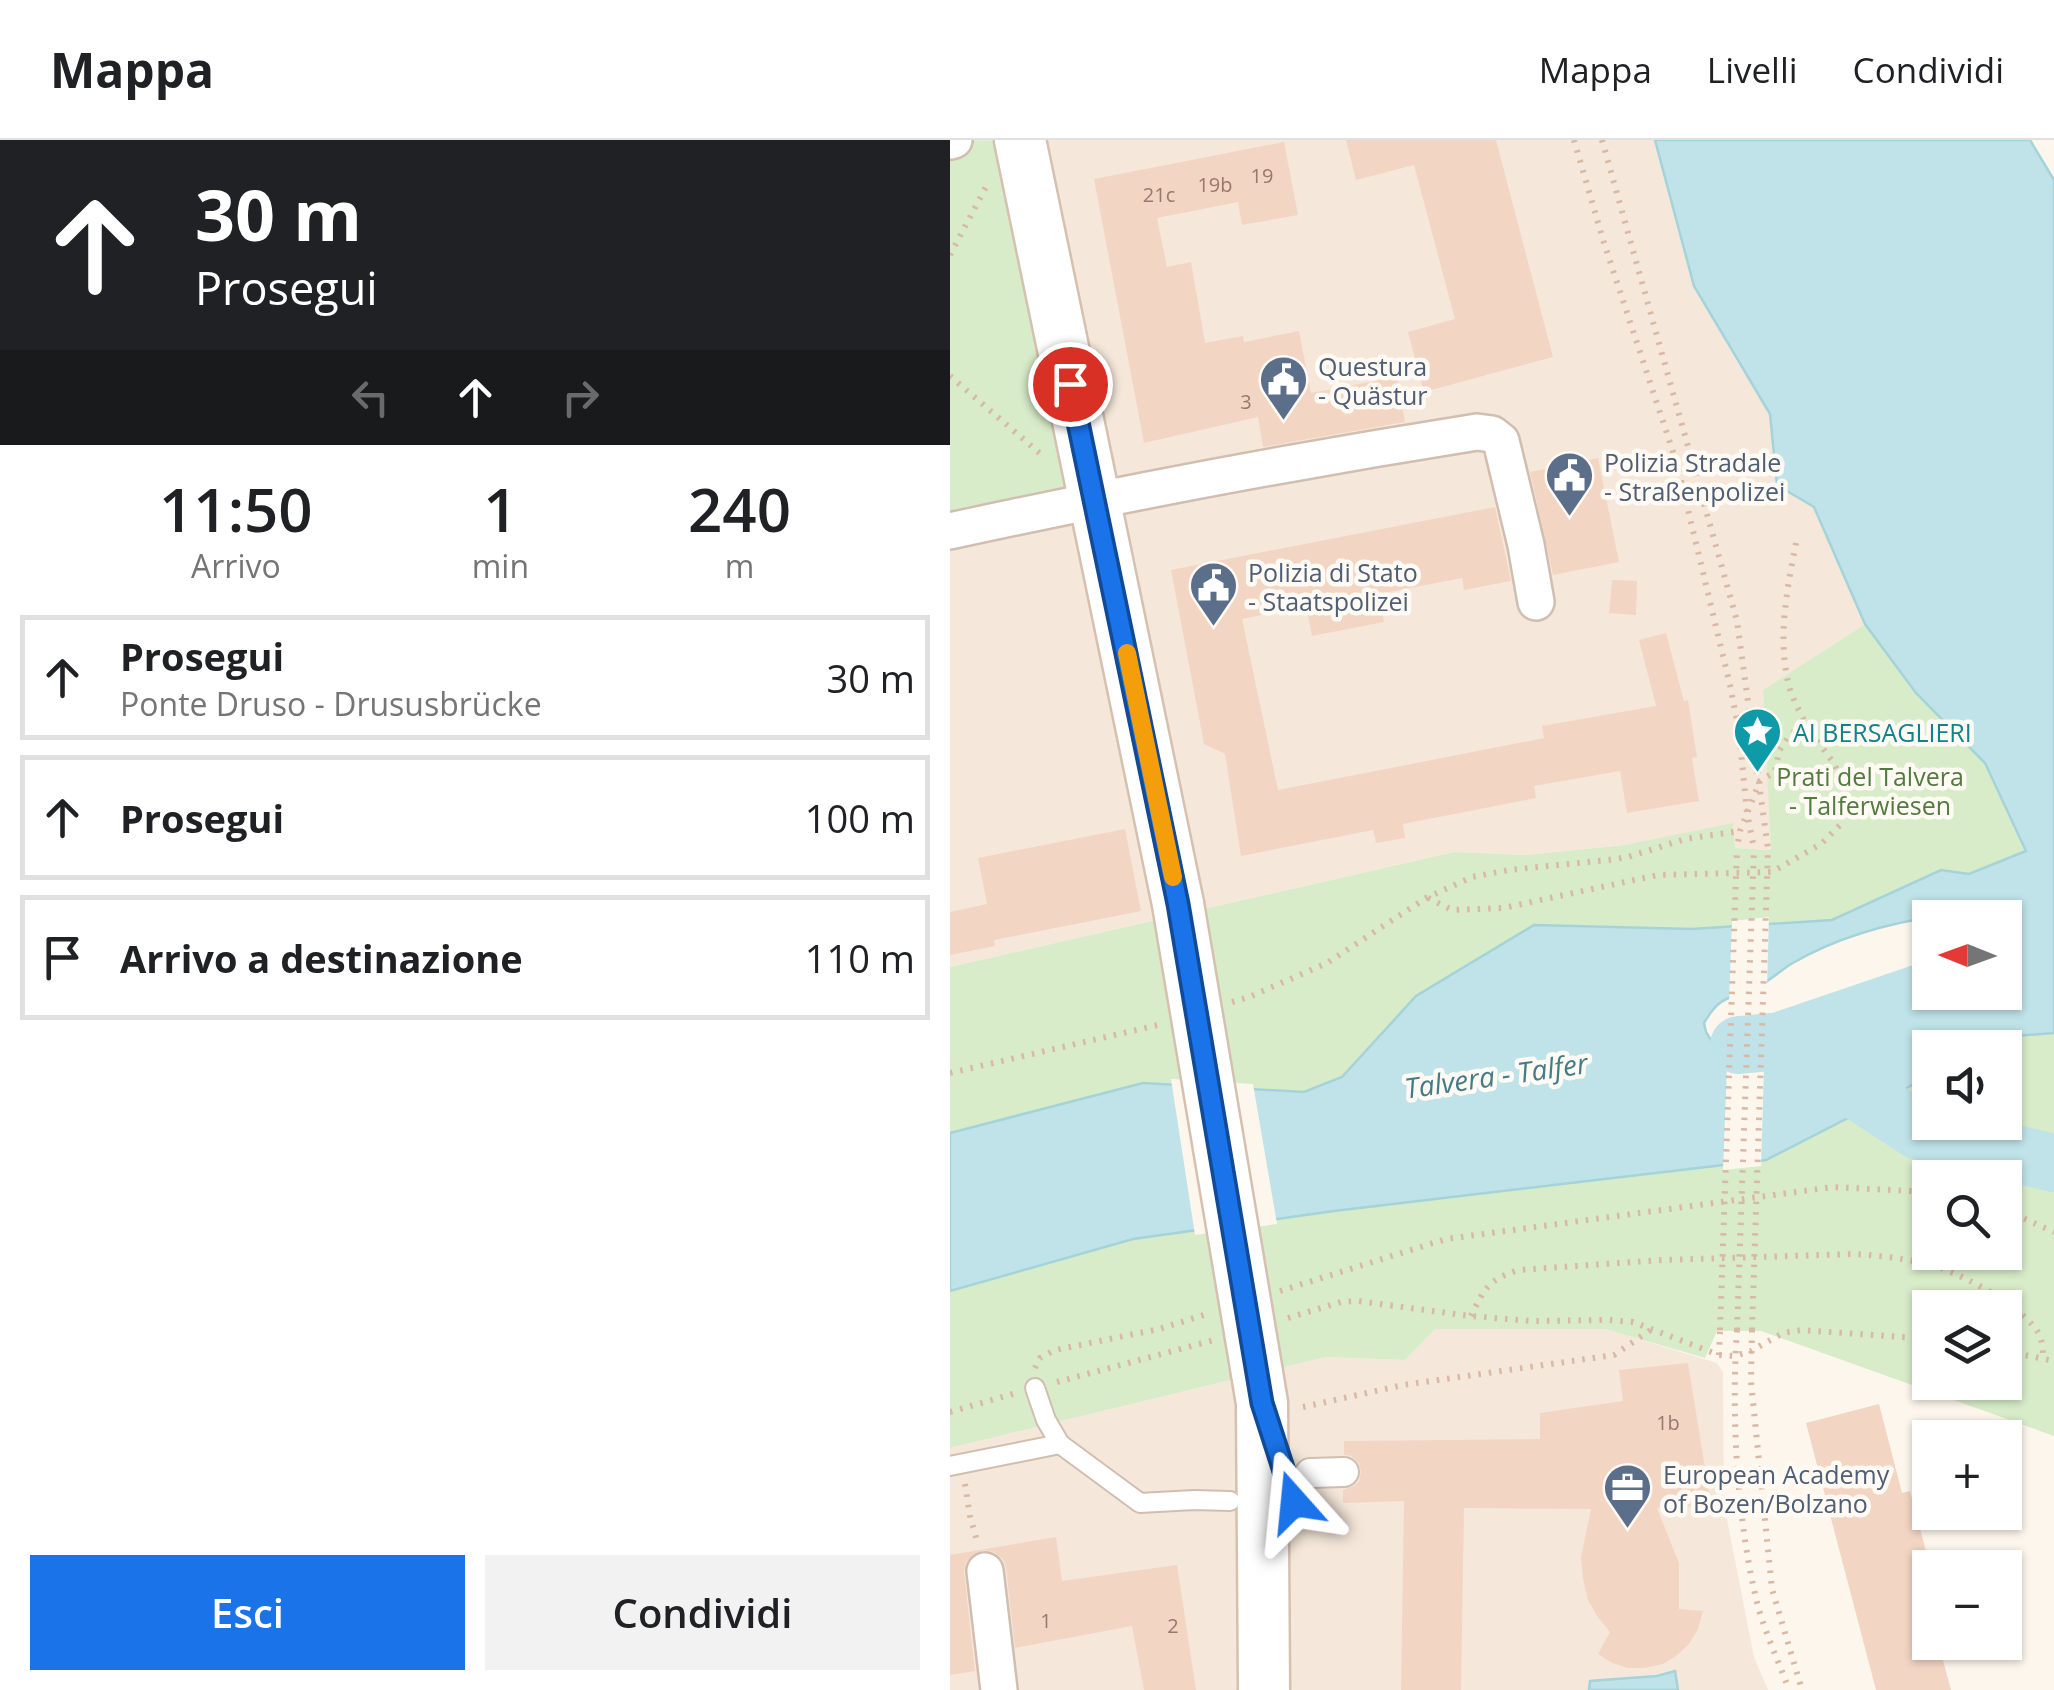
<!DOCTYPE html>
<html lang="it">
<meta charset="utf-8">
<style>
:root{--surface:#fff;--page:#f2f2f2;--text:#202124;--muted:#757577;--line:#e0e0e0;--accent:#1a73e8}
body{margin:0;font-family:"Open Sans",sans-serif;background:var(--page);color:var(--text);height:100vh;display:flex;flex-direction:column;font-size:38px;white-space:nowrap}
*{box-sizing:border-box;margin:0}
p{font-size:32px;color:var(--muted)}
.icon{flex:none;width:55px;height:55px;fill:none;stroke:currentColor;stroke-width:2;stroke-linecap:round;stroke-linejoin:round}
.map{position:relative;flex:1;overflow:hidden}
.details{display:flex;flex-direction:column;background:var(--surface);width:950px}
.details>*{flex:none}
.hud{background:#202124;color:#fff;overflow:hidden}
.needle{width:65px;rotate:271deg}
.buttons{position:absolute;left:962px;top:760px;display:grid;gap:20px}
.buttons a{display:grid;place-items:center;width:110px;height:110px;border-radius:0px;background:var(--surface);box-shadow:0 2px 8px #0004;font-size:50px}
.pin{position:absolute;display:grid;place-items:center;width:85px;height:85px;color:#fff;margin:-42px;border:5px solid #fff;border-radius:50%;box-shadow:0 2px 10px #0007}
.me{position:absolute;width:110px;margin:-55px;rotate:342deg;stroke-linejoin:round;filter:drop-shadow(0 0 8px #0008)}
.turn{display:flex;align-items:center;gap:35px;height:210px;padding:0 30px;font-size:45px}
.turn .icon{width:130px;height:130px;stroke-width:2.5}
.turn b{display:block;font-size:70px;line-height:85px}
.lanes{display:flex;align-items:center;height:95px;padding:0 30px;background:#0003;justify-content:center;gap:50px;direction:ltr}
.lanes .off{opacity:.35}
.eta{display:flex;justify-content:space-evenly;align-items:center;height:170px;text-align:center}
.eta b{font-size:60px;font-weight:600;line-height:70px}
.action{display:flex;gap:20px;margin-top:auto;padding:20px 30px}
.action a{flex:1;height:115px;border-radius:0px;background:var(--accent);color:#fff;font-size:40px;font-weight:600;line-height:115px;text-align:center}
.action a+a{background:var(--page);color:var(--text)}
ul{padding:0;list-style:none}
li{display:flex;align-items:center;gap:30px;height:125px;margin:0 20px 15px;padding:0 10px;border:5px solid var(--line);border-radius:0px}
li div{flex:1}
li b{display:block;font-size:38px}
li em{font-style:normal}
header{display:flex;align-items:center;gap:60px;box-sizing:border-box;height:140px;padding:0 50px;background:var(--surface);border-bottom:2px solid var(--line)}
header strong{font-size:48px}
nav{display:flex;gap:55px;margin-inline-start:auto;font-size:35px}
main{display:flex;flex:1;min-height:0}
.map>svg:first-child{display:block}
.residential{fill:#f5e8da}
.green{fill:#d8ecc9;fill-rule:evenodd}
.water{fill:#bfe3e8;stroke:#a5d3da;stroke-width:2.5;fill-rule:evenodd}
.pier{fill:#fdf6ec}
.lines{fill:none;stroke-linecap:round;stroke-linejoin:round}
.river{stroke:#bfe3e8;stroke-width:58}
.building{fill:#f3d5c3}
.service-casing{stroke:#d1beb0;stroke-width:22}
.pedestrian-casing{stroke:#d1beb0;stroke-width:32}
.minor-casing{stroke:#d1beb0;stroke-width:40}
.secondary-casing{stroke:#d6c0b0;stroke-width:55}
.path{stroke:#d9b8a5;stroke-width:6;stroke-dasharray:2.5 8;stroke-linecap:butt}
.service{stroke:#fff;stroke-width:18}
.pedestrian{stroke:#fff;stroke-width:28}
.minor{stroke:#fff;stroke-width:35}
.secondary{stroke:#fff;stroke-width:50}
.secondary-bridge-casing{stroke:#d6c0b0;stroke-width:55;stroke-linecap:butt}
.path-bridge{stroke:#d9b8a5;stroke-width:6;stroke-dasharray:2.5 8;stroke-linecap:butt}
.secondary-bridge{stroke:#fff;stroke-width:50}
.route-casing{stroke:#114b97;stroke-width:25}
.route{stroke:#1a73e8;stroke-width:18}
.slow{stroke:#f59e0b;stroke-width:18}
.labels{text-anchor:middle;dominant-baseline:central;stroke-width:9;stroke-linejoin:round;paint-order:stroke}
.number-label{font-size:20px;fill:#987a6a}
.service-label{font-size:25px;fill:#4e5e75;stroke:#fffaf3;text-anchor:start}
.culture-label{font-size:25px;fill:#0d838f;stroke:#fffaf3;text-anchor:start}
.park-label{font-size:25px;fill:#537a41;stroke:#fffaf3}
.water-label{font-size:28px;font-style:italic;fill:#437c86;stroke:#fffaf3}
</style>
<header>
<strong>Mappa</strong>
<nav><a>Mappa</a><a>Livelli</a><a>Condividi</a></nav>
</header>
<main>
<section class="details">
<div class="hud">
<div class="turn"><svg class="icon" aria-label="ahead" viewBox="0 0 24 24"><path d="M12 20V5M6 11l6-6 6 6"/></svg><div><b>30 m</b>Prosegui</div></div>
<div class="lanes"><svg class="icon off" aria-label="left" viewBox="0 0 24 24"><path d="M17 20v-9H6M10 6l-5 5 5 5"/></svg><svg class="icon" aria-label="ahead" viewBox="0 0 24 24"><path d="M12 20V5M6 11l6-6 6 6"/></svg><svg class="icon off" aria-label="right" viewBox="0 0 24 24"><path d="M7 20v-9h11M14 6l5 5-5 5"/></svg></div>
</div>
<div class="eta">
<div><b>11:50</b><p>Arrivo</p></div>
<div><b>1</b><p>min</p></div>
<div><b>240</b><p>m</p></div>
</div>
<ul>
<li><svg class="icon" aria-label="ahead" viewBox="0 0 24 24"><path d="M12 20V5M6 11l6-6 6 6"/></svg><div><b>Prosegui</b><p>Ponte Druso - Drususbrücke</p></div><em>30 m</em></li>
<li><svg class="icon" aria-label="ahead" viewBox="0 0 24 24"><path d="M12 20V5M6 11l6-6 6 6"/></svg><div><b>Prosegui</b></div><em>100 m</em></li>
<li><svg class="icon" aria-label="arrive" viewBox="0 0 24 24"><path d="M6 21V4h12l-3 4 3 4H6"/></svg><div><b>Arrivo a destinazione</b></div><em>110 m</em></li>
</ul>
<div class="action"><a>Esci</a><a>Condividi</a></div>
</section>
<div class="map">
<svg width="1104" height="1550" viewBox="0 0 1104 1550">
<rect width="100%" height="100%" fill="#fdf6ec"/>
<!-- residential -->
<g class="residential">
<polygon points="0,0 705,0 744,146 788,223 820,274 827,345 864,367 915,484 813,550 822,710 785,708 783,684 674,705 577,715 504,712 0,827"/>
<polygon points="485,1189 656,1189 767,1223 773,1232 774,1364 804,1517 818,1550 0,1550 0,1308 376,1217 455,1220"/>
</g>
<!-- green -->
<g class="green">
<polygon points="70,0 144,360 0,390 0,1"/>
<polygon points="915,484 966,553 1035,623 1077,711 1019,734 991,730 882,780 742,789 466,856 392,937 353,952 193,943 0,993 0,827 504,712 577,715 674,705 783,683 785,708 821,710 813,550"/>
<path d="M1104 893V1296L811 1191H767L755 1218 655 1189H485L455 1220 376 1217 0 1308V1152L183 1099 384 1071 890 983 980 936V982H1055V908L1035 907 1054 897ZM980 1038H1055V1112H980ZM980 1168H1055V1242H980Z"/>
</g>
<!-- water -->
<g class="water">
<path d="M705 0H1080L1104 40V893L1054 897 1035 907 980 908V936L816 1020 384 1071 183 1099 0 1151V993L193 943 354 952 392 937 466 856 584 785 742 789 882 780 991 730 1019 734 1076 711 1035 623 966 553 915 484 864 367 827 345 820 274 744 146ZM995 775 1005 778H1055V852H980V824L937 856 878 891 834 888 821 901 774 906 762 902 756 892 754 883C772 852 782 860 809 846 821 840 830 831 841 824 887 797 942 782 995 775Z"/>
<polygon points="725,1531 728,1550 639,1550 640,1541 707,1536"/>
</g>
<!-- pier -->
<g class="pier">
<polygon points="819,777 817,847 809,852 779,862 782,781"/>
<polygon points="815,896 811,1026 773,1030 778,900"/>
<polygon points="221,939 303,944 327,1084 245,1095"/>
</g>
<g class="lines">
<!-- river -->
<g class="river">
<polyline points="789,905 830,901 980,850"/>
<polyline points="863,922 969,991 1104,1023"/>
</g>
</g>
<!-- building -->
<g class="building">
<polygon points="396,0 546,0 603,217 474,252 458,192 505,179 464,25 406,40"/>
<polygon points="334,2 348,75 292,85 288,62 207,78 217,127 241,122 255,203 293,196 294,202 349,191 361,253 447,237 455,282 313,307 308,277 194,303 144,39"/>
<polygon points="648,318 669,422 603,435 580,332"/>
<polygon points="545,367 561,441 514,450 512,438 429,454 434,482 362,496 356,466 292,479 328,650 594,598 592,586 706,566 689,500 716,493 734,561 738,560 747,617 742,618 749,661 677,673 670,631 584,646 586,658 453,684 455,698 426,703 423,690 291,716 275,614 254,604 221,430"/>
<polygon points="662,440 687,441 686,475 659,473"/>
<polygon points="175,689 191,771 44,800 45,806 0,815 0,772 37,764 28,718"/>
<polygon points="738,1223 761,1365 707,1368 729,1423 729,1469 753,1471 748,1489 739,1504 726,1516 713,1524 694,1528 678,1528 662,1523 648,1514 660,1492 647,1476 638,1460 633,1439 631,1417 641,1369 514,1368 511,1550 451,1550 454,1361 393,1363 393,1350 404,1346 409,1341 411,1332 408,1322 401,1316 394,1315 394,1301 590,1299 590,1273 673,1261 669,1230"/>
<polygon points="929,1264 952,1353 960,1351 980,1426 980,1502 988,1502 1001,1550 926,1550 856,1283"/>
<polygon points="106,1397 112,1441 227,1425 246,1550 194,1550 182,1486 65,1508 56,1428 53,1419 44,1412 34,1410 22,1415 16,1422 14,1432 25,1531 0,1535 0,1415"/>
</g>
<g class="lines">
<defs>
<g id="service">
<polyline points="85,1248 96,1280 110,1304"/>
<polyline points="0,1326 110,1304 190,1363 244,1360 280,1361"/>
</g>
<polyline id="pedestrian" points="360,1333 394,1332"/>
<g id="minor">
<polyline points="0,1 4,0"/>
<path d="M0 391C174 353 350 320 527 292L542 294 551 301 576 405 586 462"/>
<polyline points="35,1431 49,1550"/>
</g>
<g id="secondary">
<polyline points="70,0 228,764"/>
<polyline points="307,1233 312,1263 314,1550"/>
</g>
</defs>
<!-- service casing -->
<use href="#service" class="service-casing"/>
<!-- pedestrian casing -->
<use href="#pedestrian" class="pedestrian-casing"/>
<!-- minor casing -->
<use href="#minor" class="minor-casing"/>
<!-- secondary casing -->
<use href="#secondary" class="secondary-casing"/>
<!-- path -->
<g class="path">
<polyline points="624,0 654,103 727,324 780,545 789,591 797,673 804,708"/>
<polyline points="652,0 787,481 818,709"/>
<polyline points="0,115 39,41"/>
<polyline points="0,236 93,316"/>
<path d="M846 403C837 449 827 499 839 546 843 561 852 575 858 589"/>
<polyline points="478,758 502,770 553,768 708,735 822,732 871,704 891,684 897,649 883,622 858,589 841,593 829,611 825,632 810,641 790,691 787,708"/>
<polyline points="282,862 299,857 377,823 476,758 522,737 559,730 658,720 678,717 735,699 790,691"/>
<polyline points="0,933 208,885"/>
<polyline points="1055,1070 1104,1092"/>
<polyline points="330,1151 496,1099 883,1047 980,1052"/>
<path d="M521 1176C534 1149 538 1140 568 1130L713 1120 904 1114C933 1116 963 1119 991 1128 1020 1139 1065 1163 1085 1188 1092 1196 1093 1207 1093 1218"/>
<polyline points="338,1178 391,1162 408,1161 520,1176 582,1181 659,1180 683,1182 769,1215 785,1216 801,1211 833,1193 851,1190 980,1199"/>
<path d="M787 1190C781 1272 787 1375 805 1454 812 1487 828 1519 839 1550"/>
<polyline points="802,1190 801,1242 822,1449 852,1550"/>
<polyline points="1055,1211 1104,1221"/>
<polyline points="769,1215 770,1190"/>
<polyline points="85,1228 90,1218 105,1210 209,1189 260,1173"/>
<polyline points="107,1242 264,1200"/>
<polyline points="353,1267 453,1245 664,1215 702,1189"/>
<polyline points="0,1272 66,1253"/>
<polyline points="15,1344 20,1376 27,1401"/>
</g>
<!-- service -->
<use href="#service" class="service"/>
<!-- pedestrian -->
<use href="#pedestrian" class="pedestrian"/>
<!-- minor -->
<use href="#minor" class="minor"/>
<!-- secondary -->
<use href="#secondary" class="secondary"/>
<defs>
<polyline id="secondary-bridge" points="228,764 307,1233"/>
</defs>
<!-- secondary-bridge casing -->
<use href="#secondary-bridge" class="secondary-bridge-casing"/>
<!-- path-bridge -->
<g class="path-bridge">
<polyline points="770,1190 787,708"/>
<polyline points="787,1190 804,708"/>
<polyline points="802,1190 818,709"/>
</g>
<!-- secondary-bridge -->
<use href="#secondary-bridge" class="secondary-bridge"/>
</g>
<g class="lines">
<defs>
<polyline id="route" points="120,244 228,764 312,1263 344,1362"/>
</defs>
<!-- route casing -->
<use href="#route" class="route-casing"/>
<!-- route -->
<use href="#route" class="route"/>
<!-- slow -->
<polyline class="slow" points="177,513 223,737"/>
</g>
<!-- icons -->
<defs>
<symbol id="civic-pin" viewBox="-11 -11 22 30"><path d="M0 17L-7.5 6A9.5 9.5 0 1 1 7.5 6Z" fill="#5c6f8a" stroke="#fffaf3"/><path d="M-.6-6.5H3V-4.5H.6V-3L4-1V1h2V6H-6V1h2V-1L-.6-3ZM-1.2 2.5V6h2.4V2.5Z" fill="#fff"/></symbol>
<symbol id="sight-pin" viewBox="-11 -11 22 30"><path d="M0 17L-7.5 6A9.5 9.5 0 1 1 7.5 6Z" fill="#0f9aa8" stroke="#fffaf3"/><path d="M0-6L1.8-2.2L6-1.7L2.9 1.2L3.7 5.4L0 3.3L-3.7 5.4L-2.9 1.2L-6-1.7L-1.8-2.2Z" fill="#fff"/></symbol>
<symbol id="office-pin" viewBox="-11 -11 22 30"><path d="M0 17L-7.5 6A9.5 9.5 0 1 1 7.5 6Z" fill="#5c6f8a" stroke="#fffaf3"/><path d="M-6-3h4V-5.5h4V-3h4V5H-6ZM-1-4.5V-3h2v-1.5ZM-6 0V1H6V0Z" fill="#fff"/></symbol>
</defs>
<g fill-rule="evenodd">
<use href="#civic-pin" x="306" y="212" width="55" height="75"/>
<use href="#civic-pin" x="592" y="308" width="55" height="75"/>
<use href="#civic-pin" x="236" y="418" width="55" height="75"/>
<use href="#sight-pin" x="780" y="564" width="55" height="75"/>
<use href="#office-pin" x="650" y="1320" width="55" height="75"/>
</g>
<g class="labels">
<!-- number labels -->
<g class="number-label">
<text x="312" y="35">19</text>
<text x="265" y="44">19b</text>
<text x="209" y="54">21c</text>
<text x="296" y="261">3</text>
<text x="718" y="1282">1b</text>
<text x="96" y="1480">1</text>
<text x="223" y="1485">2</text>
</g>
<!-- service labels -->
<g class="service-label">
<text x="368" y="226">Questura<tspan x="368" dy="29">- Quästur</tspan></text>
<text x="654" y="322">Polizia Stradale<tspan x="654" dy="29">- Straßenpolizei</tspan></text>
<text x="298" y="432">Polizia di Stato<tspan x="298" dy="29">- Staatspolizei</tspan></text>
<text x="713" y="1334">European Academy<tspan x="713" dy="29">of Bozen/Bolzano</tspan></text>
</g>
<!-- culture labels -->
<g class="culture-label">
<text x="843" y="592">AI BERSAGLIERI</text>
</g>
<!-- park labels -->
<g class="park-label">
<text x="920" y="636">Prati del Talvera<tspan x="920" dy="29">- Talferwiesen</tspan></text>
</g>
<!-- water labels -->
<g class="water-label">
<text transform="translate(546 935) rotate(-8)">Talvera - Talfer</text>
</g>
</g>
</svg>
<div class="buttons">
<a><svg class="needle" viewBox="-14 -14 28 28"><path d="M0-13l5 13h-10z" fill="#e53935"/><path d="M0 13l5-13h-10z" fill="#757577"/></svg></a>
<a><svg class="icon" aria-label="sound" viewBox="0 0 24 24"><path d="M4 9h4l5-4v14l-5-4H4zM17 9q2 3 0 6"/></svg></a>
<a><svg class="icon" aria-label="search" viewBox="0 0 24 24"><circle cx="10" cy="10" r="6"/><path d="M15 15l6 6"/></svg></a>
<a><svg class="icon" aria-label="layers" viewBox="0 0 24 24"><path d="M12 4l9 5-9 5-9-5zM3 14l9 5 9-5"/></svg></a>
<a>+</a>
<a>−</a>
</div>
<div class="pin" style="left:120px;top:244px;background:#d93025"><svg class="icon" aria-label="arrive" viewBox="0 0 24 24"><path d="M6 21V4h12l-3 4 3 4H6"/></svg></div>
<svg class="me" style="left:344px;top:1362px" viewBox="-20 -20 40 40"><path d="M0-17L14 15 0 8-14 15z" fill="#1a73e8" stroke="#fff" stroke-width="4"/></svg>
</div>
</main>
